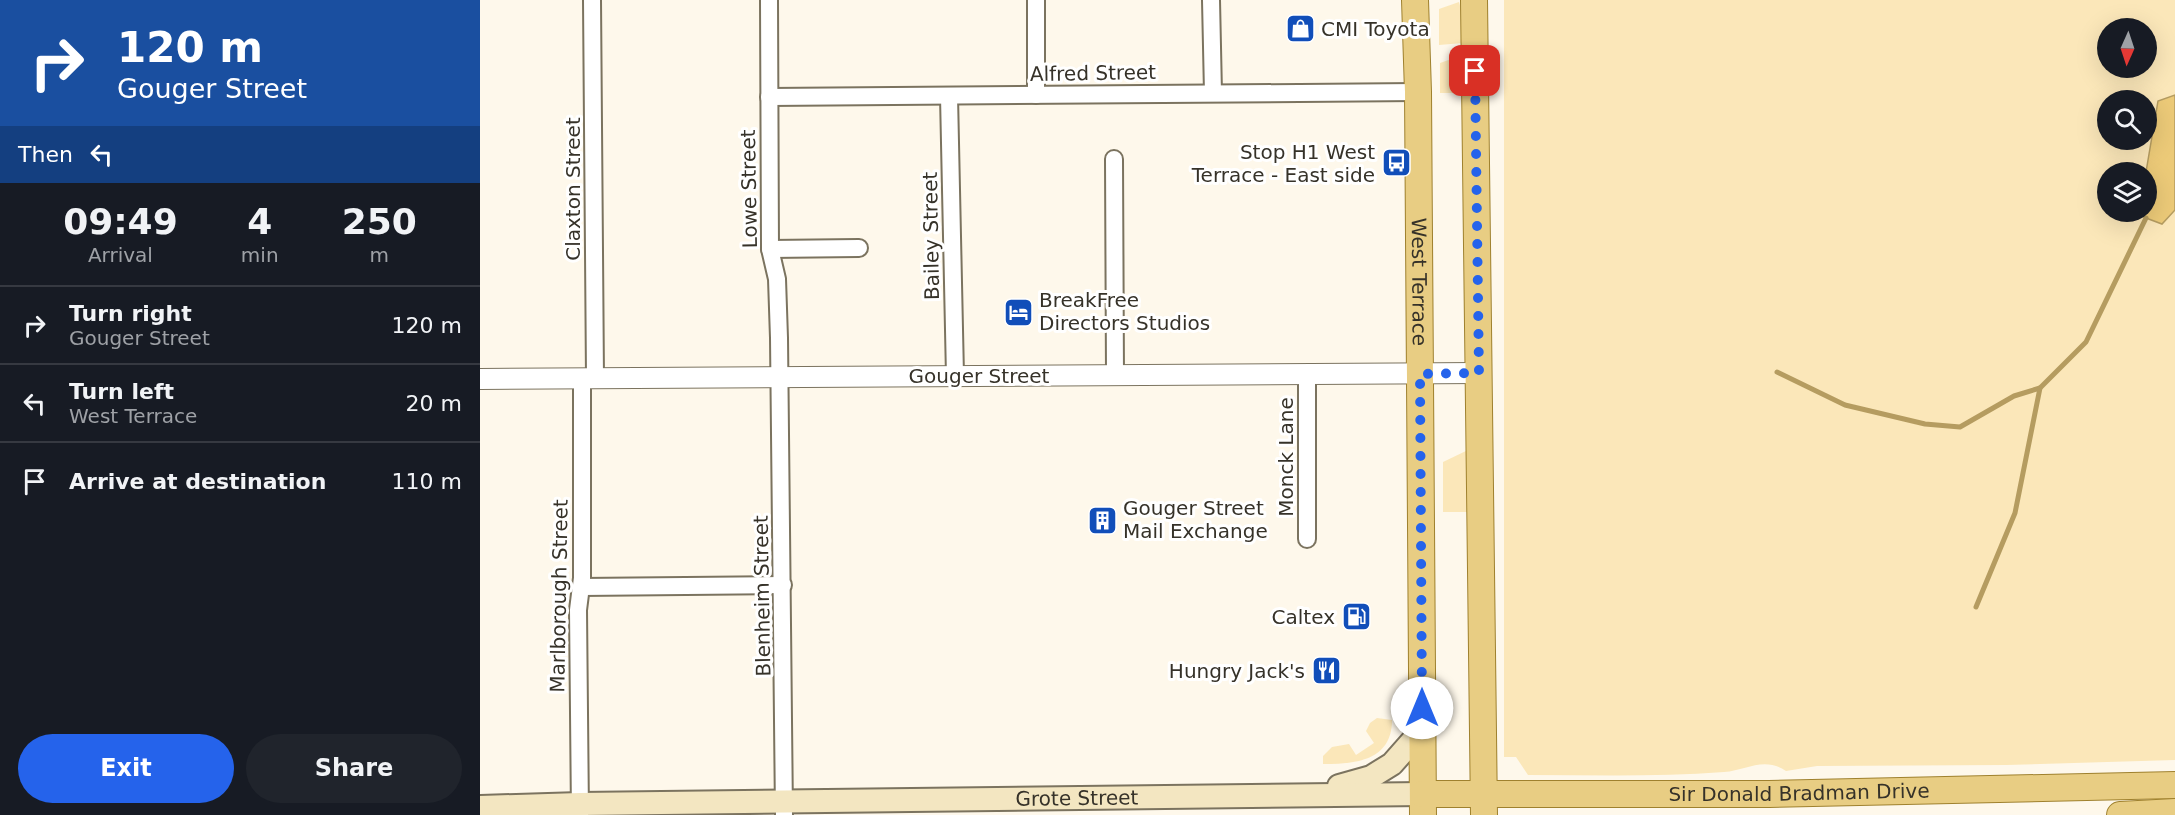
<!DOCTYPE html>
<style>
:root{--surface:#171b24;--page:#20242c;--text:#f1f3f6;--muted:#9ea1a6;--line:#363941;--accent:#2563eb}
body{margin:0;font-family:"DejaVu Sans",sans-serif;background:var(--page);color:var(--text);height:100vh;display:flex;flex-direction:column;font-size:22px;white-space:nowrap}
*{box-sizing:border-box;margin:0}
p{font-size:20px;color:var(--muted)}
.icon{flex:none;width:33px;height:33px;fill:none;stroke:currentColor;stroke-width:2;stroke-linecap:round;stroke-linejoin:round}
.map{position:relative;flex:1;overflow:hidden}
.details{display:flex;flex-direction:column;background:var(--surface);width:480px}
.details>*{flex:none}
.banner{background:#1a4fa0;color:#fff;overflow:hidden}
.needle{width:39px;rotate:183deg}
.tools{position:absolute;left:1617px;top:18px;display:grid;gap:12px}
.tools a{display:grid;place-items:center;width:60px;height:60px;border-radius:50%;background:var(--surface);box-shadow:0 6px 24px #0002;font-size:30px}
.pin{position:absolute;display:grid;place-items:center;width:51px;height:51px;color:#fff;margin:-26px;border-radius:12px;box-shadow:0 3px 9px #0006}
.me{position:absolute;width:66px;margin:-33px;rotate:0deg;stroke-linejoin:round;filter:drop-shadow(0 0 4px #0008)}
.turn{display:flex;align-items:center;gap:21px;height:126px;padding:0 18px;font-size:27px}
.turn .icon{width:78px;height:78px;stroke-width:2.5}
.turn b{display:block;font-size:42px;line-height:51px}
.then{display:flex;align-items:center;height:57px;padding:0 18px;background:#0003;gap:12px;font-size:22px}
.eta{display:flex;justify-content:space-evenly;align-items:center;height:102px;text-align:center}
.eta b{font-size:36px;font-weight:600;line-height:42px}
.cta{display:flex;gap:12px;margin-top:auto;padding:12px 18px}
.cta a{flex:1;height:69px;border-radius:36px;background:var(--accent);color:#fff;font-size:24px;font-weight:600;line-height:69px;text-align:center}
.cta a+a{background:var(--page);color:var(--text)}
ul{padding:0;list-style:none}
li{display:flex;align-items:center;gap:18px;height:78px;padding:0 18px;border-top:2px solid var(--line)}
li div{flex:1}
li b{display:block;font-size:22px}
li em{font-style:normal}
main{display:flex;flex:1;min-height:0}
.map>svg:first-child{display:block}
.green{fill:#fbe7b9;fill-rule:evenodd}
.water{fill:#ecca78;stroke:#b59c60;stroke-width:1.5}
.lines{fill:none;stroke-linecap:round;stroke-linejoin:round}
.stream{stroke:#b59c60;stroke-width:5}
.minor-casing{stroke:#7b735f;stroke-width:20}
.tertiary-casing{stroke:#7b735f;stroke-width:22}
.secondary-casing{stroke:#7b735f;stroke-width:26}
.primary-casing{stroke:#9f812e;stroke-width:28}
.minor{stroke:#fff;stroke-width:16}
.tertiary{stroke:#fff;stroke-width:20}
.secondary{stroke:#f3e6c1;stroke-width:22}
.primary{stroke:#e8cd83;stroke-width:26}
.route{stroke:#2563eb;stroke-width:10;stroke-dasharray:0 18}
.labels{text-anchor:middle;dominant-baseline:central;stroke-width:6;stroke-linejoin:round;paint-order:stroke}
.poi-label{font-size:20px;fill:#363229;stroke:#fff;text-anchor:start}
.street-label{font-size:20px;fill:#363229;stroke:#fff}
</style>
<main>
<section class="details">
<div class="banner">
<div class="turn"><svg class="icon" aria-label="right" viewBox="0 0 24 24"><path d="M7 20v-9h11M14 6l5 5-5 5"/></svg><div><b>120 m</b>Gouger Street</div></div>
<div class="then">Then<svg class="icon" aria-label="left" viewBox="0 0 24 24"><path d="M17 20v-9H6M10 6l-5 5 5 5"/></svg></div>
</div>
<div class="eta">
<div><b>09:49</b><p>Arrival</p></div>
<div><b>4</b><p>min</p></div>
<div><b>250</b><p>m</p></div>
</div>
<ul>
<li><svg class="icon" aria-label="right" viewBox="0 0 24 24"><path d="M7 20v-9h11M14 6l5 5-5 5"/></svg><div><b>Turn right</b><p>Gouger Street</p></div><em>120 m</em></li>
<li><svg class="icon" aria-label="left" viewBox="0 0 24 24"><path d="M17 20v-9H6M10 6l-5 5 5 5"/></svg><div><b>Turn left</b><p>West Terrace</p></div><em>20 m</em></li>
<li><svg class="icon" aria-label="arrive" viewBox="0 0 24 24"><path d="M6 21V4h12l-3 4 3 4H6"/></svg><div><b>Arrive at destination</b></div><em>110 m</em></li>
</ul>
<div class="cta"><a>Exit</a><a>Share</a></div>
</section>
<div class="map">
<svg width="1695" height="815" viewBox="0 0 1695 815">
<rect width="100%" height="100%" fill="#fef8eb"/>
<!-- green -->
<g class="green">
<path d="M1024 0H1695V760L1526 765 1337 766 1306 771C1284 756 1267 770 1244 772 1179 777 1113 775 1048 775L1036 757H1024ZM1628 28H1666V68H1628ZM1628 100H1666V140H1628ZM1628 172H1666V212H1628Z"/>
<polygon points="979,2 982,13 983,43 959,45 959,9"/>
<polygon points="983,55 978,93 960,93 960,63"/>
<polygon points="988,450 987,512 963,512 963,462"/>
<path d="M897 718 912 720C912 761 875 764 843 764V756L852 747 869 744 876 755 894 743 886 731 890 723Z"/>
</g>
<!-- water -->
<polygon class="water" points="1695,95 1695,210 1682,224 1666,218 1655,212 1666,212 1666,172 1678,101"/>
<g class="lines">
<!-- stream -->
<g class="stream">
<polyline points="1297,372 1365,405 1445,424 1480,427 1534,396 1560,388"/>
<polyline points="1496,607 1535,513 1560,388 1606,342 1666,218"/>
</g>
<defs>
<g id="minor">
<polyline points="112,0 115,378"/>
<polyline points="289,0 290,249 297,279 299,338 304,815"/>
<polyline points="731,0 733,93"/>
<polyline points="556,95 556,0"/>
<polyline points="469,96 475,376"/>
<polyline points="289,97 938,92"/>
<polyline points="634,159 635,375"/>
<polyline points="290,249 379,248"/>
<polyline points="827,374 827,539"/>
<polyline points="101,587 303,585"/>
<polyline points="100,815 98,610 102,578 102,378"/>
</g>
<polyline id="tertiary" points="0,379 999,373"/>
<g id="secondary">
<polyline points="859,786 891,777 912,764 942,730"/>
<path id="s1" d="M0 807 100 804 943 794"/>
</g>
<g id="primary">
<path id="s2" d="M935 0 938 92 943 815"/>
<polyline points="994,0 1004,815"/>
<path id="s3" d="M943 794H1289L1695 785"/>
<polyline points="1640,815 1695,812"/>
</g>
</defs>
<!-- minor casing -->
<use href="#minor" class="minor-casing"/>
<!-- tertiary casing -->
<use href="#tertiary" class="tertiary-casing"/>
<!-- secondary casing -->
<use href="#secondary" class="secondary-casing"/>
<!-- primary casing -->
<use href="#primary" class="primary-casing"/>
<!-- minor -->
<use href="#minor" class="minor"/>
<!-- tertiary -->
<use href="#tertiary" class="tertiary"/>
<!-- secondary -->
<use href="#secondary" class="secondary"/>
<!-- primary -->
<use href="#primary" class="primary"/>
</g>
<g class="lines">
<!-- route -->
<polyline class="route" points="942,708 940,374 999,373 995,71"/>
</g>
<!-- icons -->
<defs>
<symbol id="shop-square" viewBox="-11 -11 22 22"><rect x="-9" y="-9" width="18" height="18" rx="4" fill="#114eb9" stroke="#fff"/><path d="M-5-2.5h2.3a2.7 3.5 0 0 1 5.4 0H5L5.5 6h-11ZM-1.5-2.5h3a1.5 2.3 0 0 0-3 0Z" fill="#fff"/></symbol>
<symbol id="bus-square" viewBox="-11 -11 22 22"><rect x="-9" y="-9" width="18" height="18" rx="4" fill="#114eb9" stroke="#fff"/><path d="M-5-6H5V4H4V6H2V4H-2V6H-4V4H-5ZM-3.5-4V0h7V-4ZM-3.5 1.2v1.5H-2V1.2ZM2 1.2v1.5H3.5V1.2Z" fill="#fff"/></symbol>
<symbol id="hotel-square" viewBox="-11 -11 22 22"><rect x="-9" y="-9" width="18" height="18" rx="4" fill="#114eb9" stroke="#fff"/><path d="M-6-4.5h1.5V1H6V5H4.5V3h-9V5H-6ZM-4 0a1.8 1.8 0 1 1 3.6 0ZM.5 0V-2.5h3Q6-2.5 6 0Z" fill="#fff"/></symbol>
<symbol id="building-square" viewBox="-11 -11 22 22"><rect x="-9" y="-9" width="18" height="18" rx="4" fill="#114eb9" stroke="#fff"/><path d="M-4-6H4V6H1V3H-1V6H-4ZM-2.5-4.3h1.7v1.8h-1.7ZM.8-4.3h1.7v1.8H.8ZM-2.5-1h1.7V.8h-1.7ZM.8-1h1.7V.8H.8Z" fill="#fff"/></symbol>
<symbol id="fuel-square" viewBox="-11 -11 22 22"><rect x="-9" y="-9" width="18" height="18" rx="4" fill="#114eb9" stroke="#fff"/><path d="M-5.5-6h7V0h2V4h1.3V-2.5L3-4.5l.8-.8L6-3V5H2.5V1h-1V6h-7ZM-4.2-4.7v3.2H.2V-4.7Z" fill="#fff"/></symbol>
<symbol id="restaurant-square" viewBox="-11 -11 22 22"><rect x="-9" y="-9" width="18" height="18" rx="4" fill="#114eb9" stroke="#fff"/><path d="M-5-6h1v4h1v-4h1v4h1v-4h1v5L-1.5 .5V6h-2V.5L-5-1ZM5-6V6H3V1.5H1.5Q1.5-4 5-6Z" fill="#fff"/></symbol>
</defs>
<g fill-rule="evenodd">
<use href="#shop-square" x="804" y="12" width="33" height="33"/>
<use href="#bus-square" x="900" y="146" width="33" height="33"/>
<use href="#hotel-square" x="522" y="296" width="33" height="33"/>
<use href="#building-square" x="606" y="504" width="33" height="33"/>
<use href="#fuel-square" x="860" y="600" width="33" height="33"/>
<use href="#restaurant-square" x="830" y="654" width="33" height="33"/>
</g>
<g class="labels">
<!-- poi labels -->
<g class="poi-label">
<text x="841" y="29">CMI Toyota</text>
<text x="895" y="152" text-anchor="end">Stop H1 West<tspan x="895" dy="23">Terrace - East side</tspan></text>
<text x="559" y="300">BreakFree<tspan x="559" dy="23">Directors Studios</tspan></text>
<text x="643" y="508">Gouger Street<tspan x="643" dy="23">Mail Exchange</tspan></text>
<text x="855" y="617" text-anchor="end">Caltex</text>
<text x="825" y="671" text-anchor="end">Hungry Jack's</text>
</g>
<!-- street labels -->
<g class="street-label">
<text transform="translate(613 73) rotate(-1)">Alfred Street</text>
<text transform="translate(93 189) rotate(-90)">Claxton Street</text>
<text transform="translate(269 189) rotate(-91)">Lowe Street</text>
<text transform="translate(451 236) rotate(-91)">Bailey Street</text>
<text stroke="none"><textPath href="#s2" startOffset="282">West Terrace</textPath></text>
<text x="499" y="376">Gouger Street</text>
<text transform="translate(806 457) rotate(-90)">Monck Lane</text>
<text transform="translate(79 596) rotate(-89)">Marlborough Street</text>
<text transform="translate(282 596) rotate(-91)">Blenheim Street</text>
<text stroke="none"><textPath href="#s3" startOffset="376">Sir Donald Bradman Drive</textPath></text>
<text stroke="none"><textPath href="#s1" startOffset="597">Grote Street</textPath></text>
</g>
</g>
</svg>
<div class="tools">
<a><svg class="needle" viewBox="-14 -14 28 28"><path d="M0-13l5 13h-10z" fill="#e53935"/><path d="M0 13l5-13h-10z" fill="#9ea1a6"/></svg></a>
<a><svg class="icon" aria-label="search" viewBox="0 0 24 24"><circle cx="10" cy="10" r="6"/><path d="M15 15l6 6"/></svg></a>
<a><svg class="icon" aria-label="layers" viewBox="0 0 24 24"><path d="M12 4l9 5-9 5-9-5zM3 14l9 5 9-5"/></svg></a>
</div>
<div class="pin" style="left:995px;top:71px;background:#d93025"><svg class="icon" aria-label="arrive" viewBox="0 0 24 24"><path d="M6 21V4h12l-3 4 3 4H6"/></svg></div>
<svg class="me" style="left:942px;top:708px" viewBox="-20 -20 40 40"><circle r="19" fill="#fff"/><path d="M0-13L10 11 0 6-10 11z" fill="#2563eb"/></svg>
</div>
</main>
